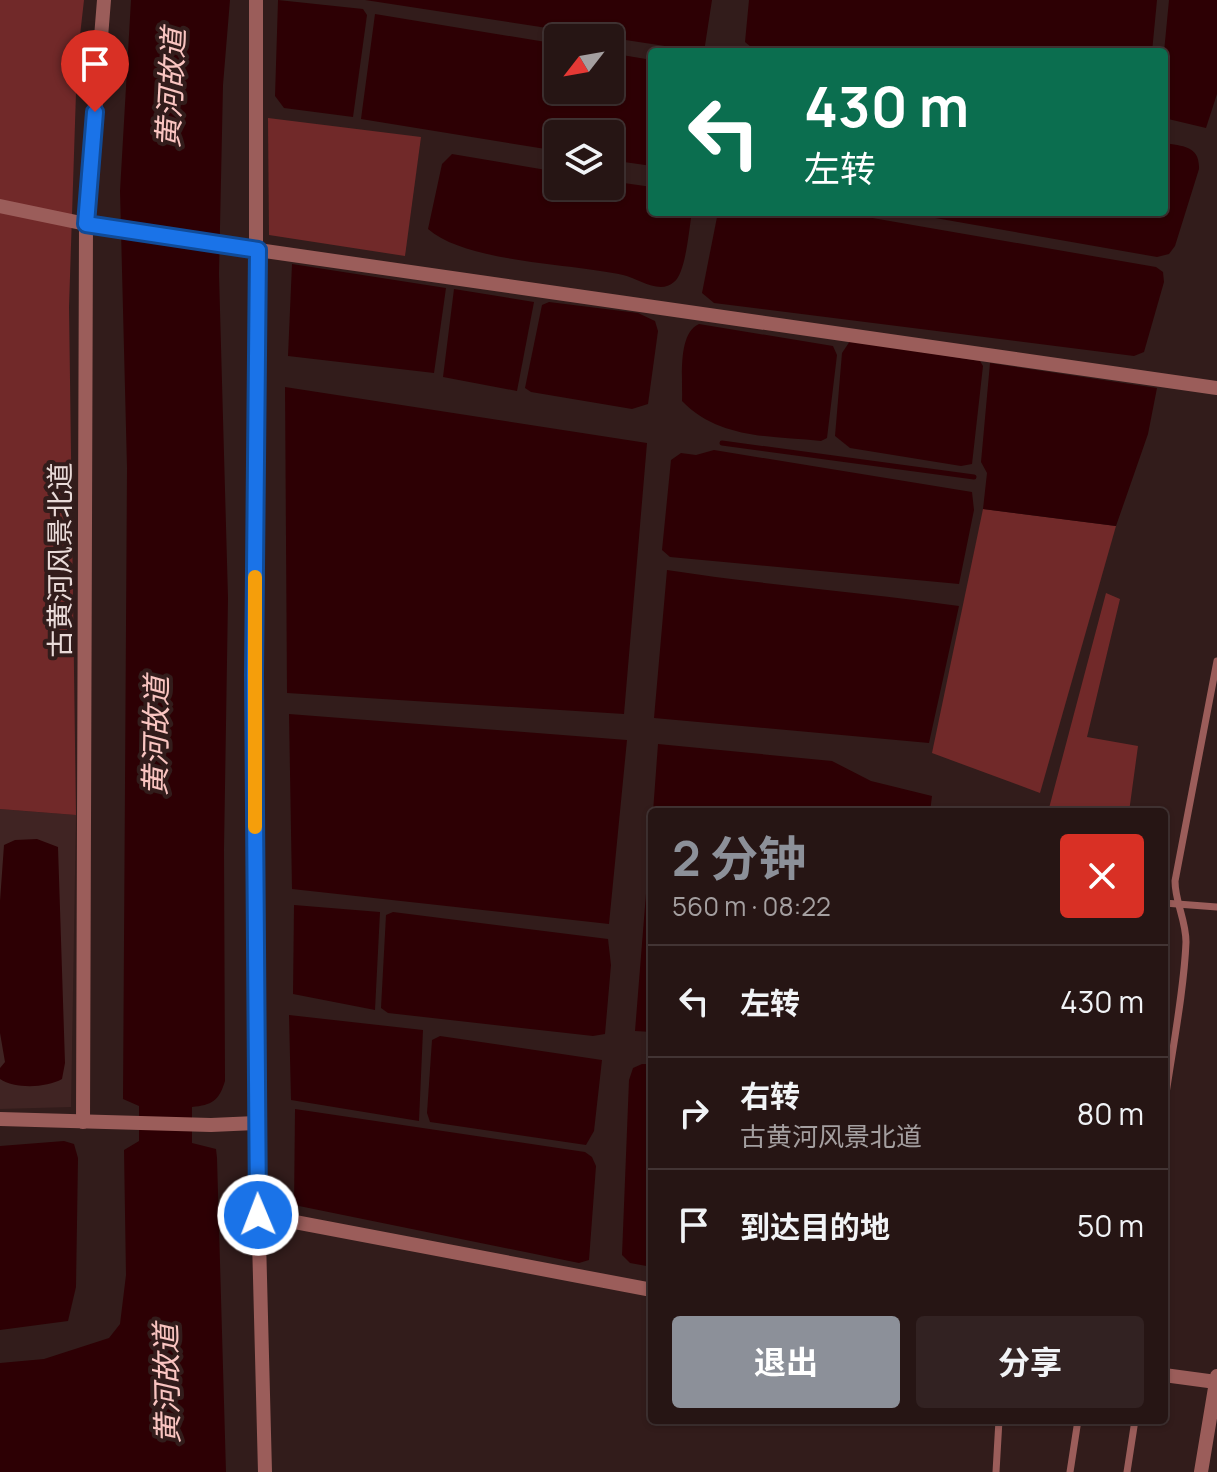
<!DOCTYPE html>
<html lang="zh">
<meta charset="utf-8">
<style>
:root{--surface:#261514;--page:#322222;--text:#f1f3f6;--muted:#a49fa0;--line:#423434;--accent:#8c9099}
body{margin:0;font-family:Manrope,"Noto Sans SC",sans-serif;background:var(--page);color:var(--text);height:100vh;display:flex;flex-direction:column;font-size:30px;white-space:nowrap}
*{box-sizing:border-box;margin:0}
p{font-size:26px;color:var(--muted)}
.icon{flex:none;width:44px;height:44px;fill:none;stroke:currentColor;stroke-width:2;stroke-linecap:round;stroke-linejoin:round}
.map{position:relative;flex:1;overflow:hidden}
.details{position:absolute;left:648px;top:808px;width:520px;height:616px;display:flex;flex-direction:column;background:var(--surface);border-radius:8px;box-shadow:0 2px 6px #0004,0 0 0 2px var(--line)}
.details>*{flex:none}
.banner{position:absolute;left:648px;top:48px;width:520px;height:168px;border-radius:8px;box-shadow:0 2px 6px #0004,0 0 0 2px var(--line);background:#0b6e4f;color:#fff;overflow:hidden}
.needle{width:52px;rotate:239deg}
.tools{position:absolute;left:544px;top:24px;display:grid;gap:16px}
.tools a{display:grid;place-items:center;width:80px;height:80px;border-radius:8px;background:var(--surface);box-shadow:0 2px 6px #0004,0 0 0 2px var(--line);font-size:40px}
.pin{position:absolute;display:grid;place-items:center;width:68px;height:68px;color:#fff;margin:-82px -34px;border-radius:50% 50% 50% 0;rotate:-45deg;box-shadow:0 0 8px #0007}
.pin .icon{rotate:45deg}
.me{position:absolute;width:88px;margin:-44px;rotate:359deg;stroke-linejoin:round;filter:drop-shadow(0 0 6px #0008)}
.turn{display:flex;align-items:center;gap:28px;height:168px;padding:0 24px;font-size:36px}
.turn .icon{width:104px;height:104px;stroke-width:2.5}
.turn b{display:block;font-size:56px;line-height:68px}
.round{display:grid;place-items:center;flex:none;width:84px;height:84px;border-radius:8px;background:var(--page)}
.summary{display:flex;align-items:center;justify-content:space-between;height:136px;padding:0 24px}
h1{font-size:48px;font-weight:700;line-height:60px;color:var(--accent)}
.button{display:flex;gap:16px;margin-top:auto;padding:16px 24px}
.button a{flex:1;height:92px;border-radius:8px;background:var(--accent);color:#fff;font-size:32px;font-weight:700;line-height:92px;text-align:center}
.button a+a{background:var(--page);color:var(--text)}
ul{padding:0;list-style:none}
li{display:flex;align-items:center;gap:24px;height:112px;padding:0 24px;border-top:2px solid var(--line)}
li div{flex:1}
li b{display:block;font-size:30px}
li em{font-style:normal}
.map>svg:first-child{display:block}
.built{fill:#402423}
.green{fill:#712929}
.water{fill:#2d0004}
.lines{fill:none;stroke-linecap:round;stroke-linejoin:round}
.stream{stroke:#2d0004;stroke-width:5}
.service{stroke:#9b5d5a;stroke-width:7}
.minor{stroke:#9b5d5a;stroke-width:14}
.route-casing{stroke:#114b97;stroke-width:20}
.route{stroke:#1a73e8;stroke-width:14}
.slow{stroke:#f59e0b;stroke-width:14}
.labels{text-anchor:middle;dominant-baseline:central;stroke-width:8;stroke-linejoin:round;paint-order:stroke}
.street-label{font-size:28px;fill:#e9dad8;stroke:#321c1b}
.water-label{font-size:30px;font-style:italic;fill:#fac5c1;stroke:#321c1b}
</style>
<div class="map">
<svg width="1217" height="1472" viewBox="0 0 1217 1472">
<rect width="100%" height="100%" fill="#321c1b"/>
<!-- built -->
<polygon class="built" points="0,809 76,815 71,1107 0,1109"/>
<!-- green -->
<g class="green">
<polygon points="0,0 84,0 77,62 69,307 76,815 0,809"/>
<polygon points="268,118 421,137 405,256 269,235"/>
<polygon points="983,509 1116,526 1040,793 932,753"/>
<polygon points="1106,593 1120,599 1087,737 1138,746 1129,812 1048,812"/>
</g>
<!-- water -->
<g class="water">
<path d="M131 0H230L223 85 219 274 228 598 224 850 225 1081C219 1101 212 1105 192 1107V1143L216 1149 217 1158 226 1472H0V1363L44 1359 109 1338 120 1324 126 1275 124 1150 139 1141V1106L123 1099 127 468 120 191Z"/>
<polygon points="278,0 363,9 367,15 353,117 284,108 275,96"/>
<polygon points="365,0 712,0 704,52"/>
<polygon points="749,0 1157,0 1152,52 757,52 745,42"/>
<polygon points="1169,0 1217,0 1217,94 1206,128 1164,118 1164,52"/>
<polygon points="375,14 558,44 558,90 610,90 610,53 652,60 652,166 610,160 610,134 558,134 558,151 361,119"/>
<path d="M1164 143C1183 146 1200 146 1199 169L1175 246 1169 254 1157 257 901 212H1164Z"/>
<path d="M452 154 558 172V186H610V181L652 187V212H692C689 228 686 273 674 282 660 295 639 279 623 275 571 263 467 263 428 229L442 164Z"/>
<polygon points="718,212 838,212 1156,267 1163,272 1164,282 1144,352 1134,356 714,303 702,293"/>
<polygon points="292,264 446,288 434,373 288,356"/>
<polygon points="454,289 534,302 517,391 443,377"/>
<polygon points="549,302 638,313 655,321 658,331 648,404 632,409 531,392 525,388 542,305"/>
<path d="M699 324 833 346 837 355 827 438 821 441C770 436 719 439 682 401 683 379 677 334 699 324Z"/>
<polygon points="850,341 980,361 983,366 972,464 961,466 850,448 835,436 842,353"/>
<polygon points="990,363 1157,388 1148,434 1116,526 983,509 987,473 981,462"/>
<polygon points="285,387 647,443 624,714 287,693"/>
<polygon points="714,450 972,492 974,510 959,584 670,557 662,550 671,460 681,453 696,455"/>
<path d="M667 570C764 585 862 592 959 606L929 743 654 718Z"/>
<polygon points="289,714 627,740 609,924 292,889"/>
<polygon points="658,744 832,761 871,781 932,796 930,812 653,812"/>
<polygon points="652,819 652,1032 635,1031"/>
<path d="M37 839 58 847 65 1063 62 1079C46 1088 15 1089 0 1079V1068L5 1062 0 1033V901L4 845 15 840Z"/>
<polygon points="294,905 380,912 375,1010 293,994"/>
<polygon points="393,912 608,939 611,965 605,1034 593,1036 388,1013 381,1008 386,915"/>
<polygon points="289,1015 423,1030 419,1121 291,1100"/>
<polygon points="440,1036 602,1060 594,1131 586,1145 430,1122 427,1113 432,1040"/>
<polygon points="642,1064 652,1064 652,1267 630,1263 622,1255 629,1080 633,1068"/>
<polygon points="295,1109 585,1152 592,1157 596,1166 589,1260 579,1263 294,1205"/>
<polygon points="64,1141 74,1144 78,1158 76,1287 68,1321 0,1330 0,1146"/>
</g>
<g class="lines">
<!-- stream -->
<polyline class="stream" points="722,443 974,477"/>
<!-- service -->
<g class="service">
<polyline points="1164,903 1217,907"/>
<path d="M1164 1108C1171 1056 1184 993 1186 942 1186 920 1175 902 1175 881L1217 661"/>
<polyline points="996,1472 999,1420"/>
<polyline points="1070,1472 1078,1420"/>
<polyline points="1127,1472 1135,1420"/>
</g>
<!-- minor -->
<g class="minor">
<polyline points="256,0 256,1123 265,1472"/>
<polyline points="0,206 86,224 258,250 1217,388"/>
<polyline points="0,1119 211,1125 256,1123"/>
<polyline points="83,1122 86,224 104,0"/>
<polyline points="258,1215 652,1290"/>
<polyline points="1164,1375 1216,1382"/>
<polyline points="1201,1472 1217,1376"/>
</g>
</g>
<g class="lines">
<defs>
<polyline id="route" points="95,112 86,224 258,250 254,675 258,1215"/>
</defs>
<!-- route casing -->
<use href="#route" class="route-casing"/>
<!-- route -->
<use href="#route" class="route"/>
<!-- slow -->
<polyline class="slow" points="255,577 255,827"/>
</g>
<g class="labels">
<!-- street labels -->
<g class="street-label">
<text transform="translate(59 560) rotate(-90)">古黄河风景北道</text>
</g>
<!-- water labels -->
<g class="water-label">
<text transform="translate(170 88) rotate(-87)">黄河故道</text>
<text transform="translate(155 736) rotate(-89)">黄河故道</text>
<text transform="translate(166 1384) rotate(-91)">黄河故道</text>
</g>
</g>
</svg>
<div class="tools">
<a><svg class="needle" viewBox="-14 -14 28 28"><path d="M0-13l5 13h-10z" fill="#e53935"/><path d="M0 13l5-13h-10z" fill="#a49fa0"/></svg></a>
<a><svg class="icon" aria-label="layers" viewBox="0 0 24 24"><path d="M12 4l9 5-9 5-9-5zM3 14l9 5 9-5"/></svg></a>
</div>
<div class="pin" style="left:95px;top:112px;background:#d93025"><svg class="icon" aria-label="arrive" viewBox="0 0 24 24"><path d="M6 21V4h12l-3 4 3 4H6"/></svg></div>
<svg class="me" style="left:258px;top:1215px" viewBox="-20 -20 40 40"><circle r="17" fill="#1a73e8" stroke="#fff" stroke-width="3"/><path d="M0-11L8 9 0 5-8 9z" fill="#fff"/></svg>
<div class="banner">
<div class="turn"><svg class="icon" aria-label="left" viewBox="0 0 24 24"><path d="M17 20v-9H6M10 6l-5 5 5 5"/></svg><div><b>430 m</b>左转</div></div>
</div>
<section class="details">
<div class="summary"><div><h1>2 分钟</h1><p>560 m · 08:22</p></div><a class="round" style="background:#d93025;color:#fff"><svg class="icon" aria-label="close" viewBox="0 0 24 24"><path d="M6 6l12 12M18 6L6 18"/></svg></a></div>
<ul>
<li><svg class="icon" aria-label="left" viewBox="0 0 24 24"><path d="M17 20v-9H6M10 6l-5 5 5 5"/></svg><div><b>左转</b></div><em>430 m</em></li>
<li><svg class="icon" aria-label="right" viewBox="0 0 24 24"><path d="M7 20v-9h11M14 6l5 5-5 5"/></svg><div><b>右转</b><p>古黄河风景北道</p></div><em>80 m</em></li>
<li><svg class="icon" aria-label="arrive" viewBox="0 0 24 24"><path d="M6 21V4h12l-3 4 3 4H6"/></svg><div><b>到达目的地</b></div><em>50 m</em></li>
</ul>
<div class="button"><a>退出</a><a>分享</a></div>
</section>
</div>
